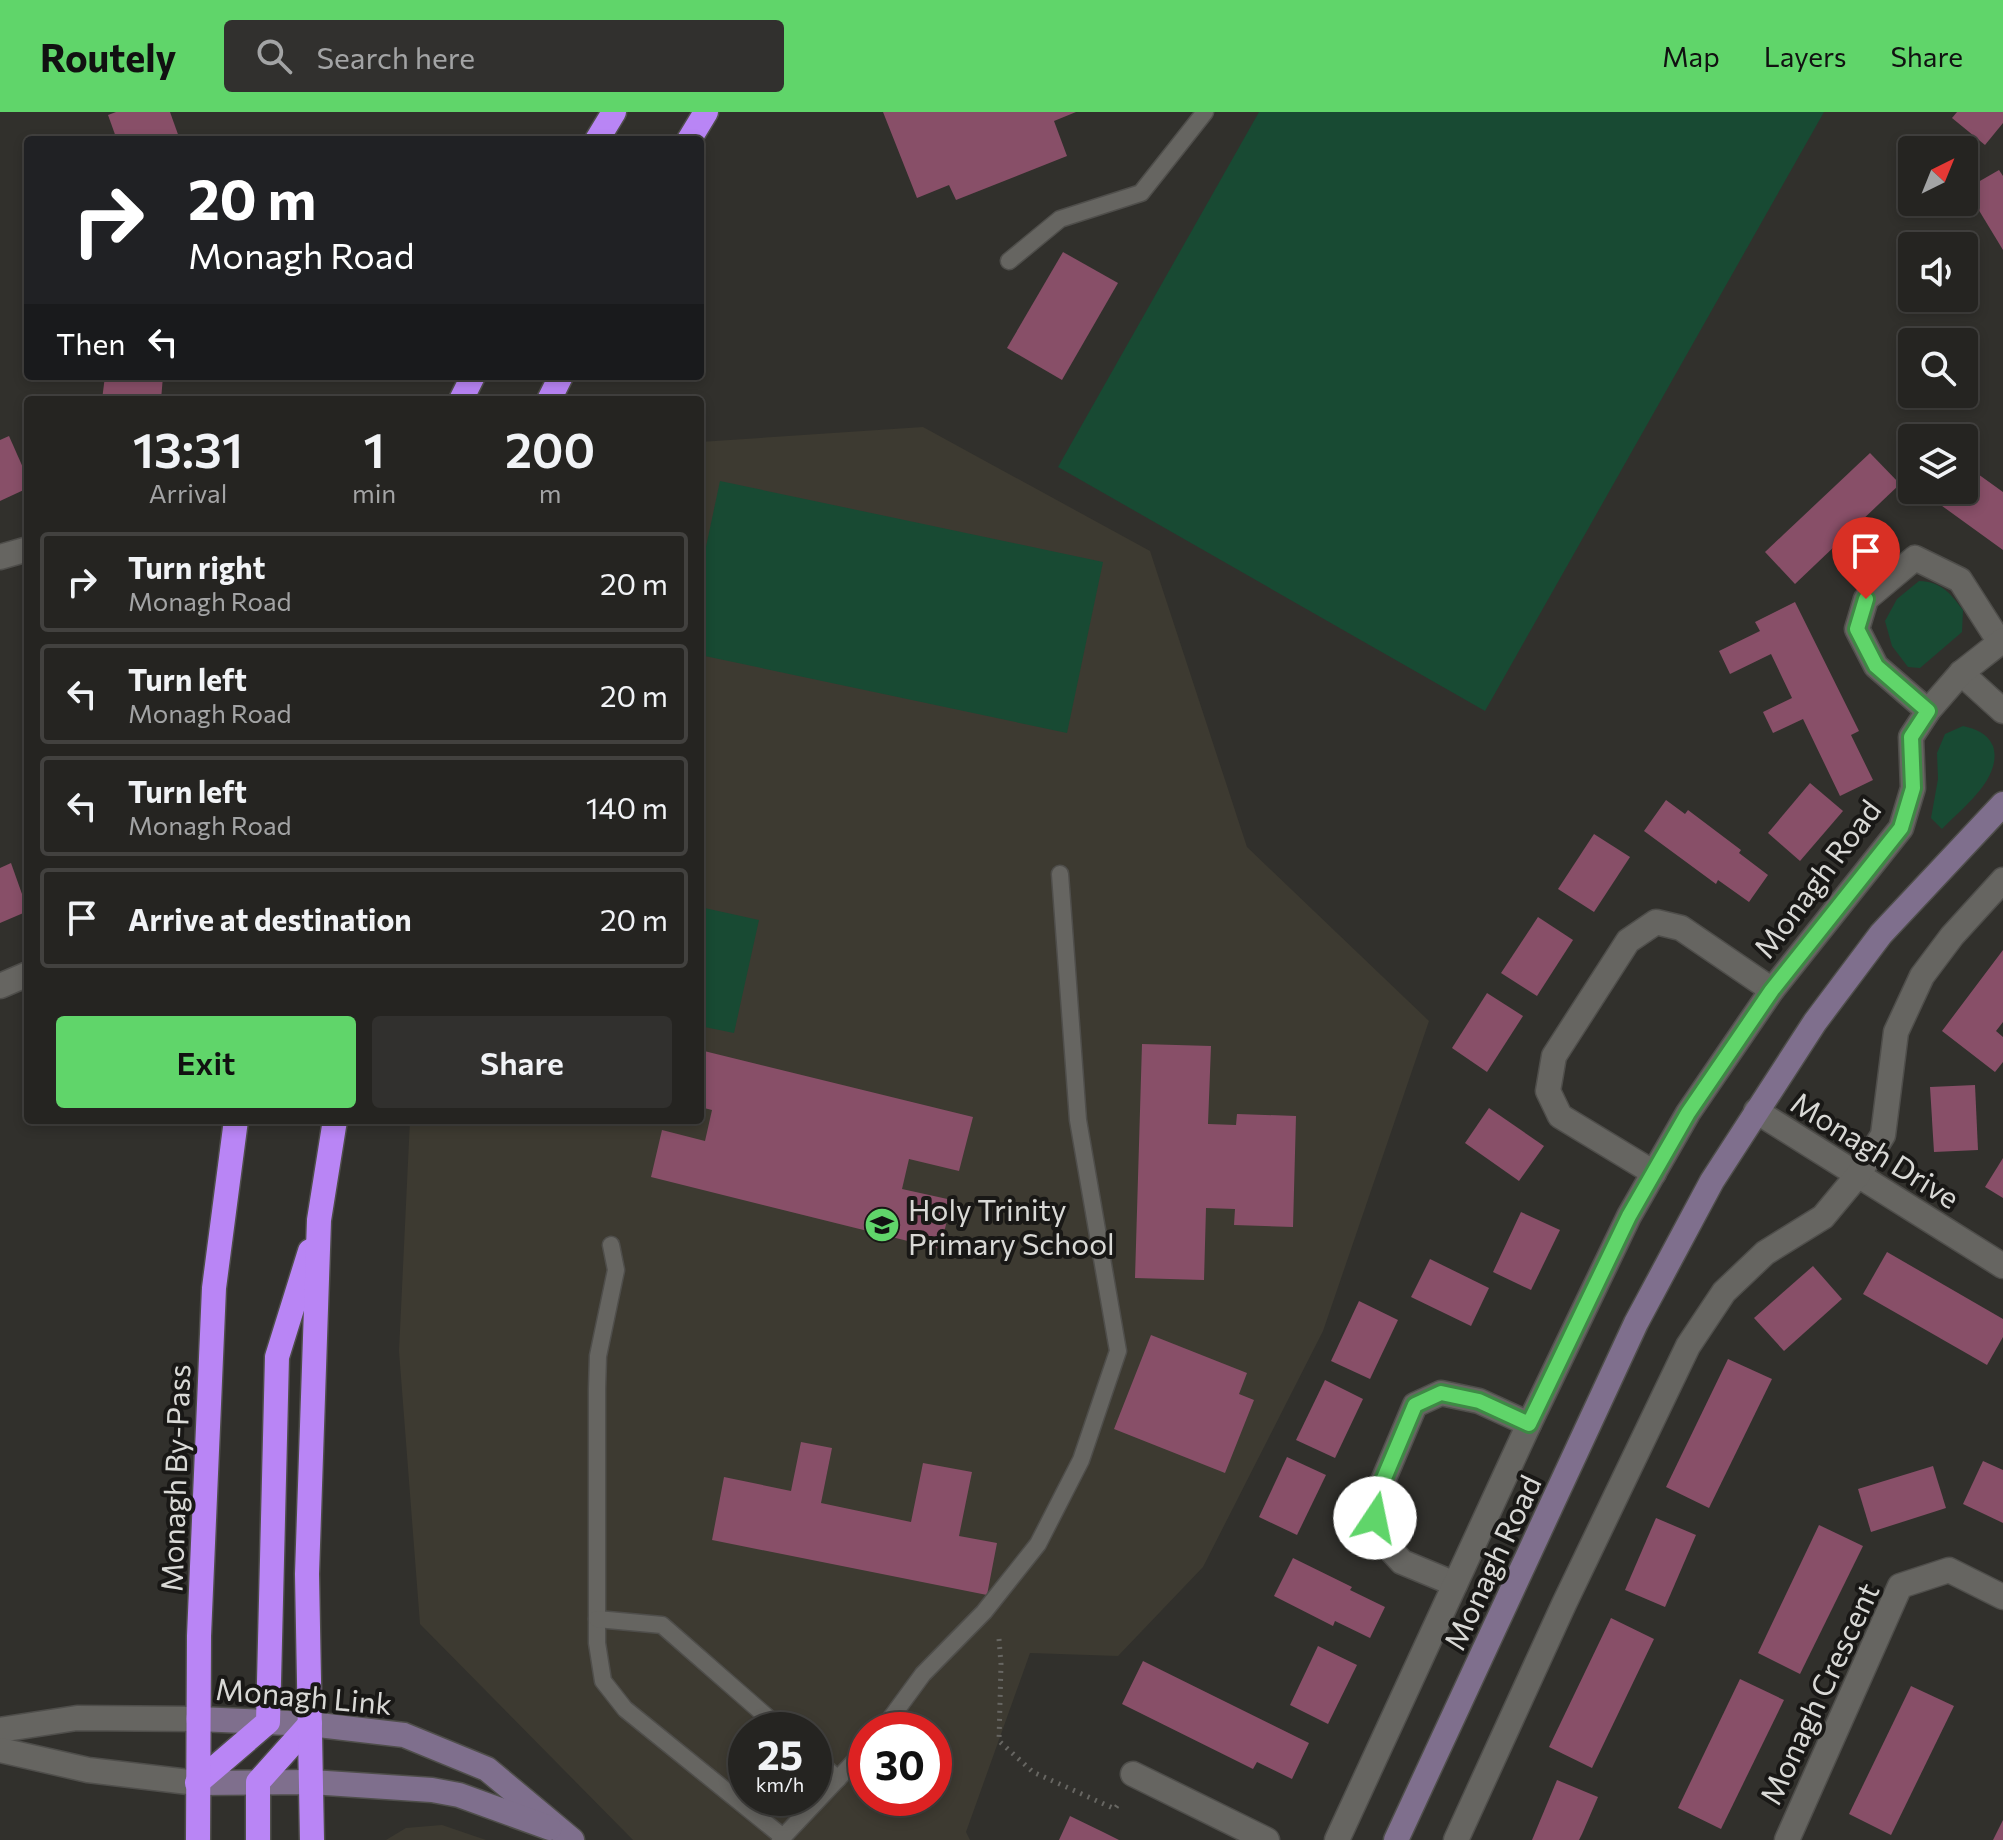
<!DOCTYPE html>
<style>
:root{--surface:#252421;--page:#31302e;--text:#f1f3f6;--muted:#a3a4a5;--line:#42413f;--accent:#60d56a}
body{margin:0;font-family:Commissioner,sans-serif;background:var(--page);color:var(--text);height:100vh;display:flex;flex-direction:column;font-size:30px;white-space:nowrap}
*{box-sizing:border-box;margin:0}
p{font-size:26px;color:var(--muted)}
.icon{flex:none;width:44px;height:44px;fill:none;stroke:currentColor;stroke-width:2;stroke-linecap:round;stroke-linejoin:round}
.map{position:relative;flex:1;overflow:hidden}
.side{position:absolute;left:24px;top:284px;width:680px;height:728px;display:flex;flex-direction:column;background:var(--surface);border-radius:8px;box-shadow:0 4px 12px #0003,0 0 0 2px var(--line)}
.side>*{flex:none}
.banner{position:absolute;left:24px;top:24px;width:680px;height:244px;border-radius:8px;box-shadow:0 4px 12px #0003,0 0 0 2px var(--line);background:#202124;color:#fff;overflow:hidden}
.needle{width:52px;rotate:43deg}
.fabs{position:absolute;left:1898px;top:24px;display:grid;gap:16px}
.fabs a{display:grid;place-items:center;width:80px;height:80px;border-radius:8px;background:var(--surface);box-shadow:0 4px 12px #0003,0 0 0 2px var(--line);font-size:40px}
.speed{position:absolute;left:728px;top:1600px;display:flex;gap:16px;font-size:40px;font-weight:700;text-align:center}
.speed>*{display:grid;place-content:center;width:104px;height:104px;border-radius:50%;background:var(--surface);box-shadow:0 4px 12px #0003,0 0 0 2px var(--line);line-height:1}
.speed small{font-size:20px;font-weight:400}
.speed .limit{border:12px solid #d22;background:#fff;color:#111}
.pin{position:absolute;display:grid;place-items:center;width:68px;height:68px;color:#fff;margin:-82px -34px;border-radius:50% 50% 50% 0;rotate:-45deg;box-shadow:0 0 8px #0007}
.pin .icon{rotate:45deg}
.me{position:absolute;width:88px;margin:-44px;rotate:11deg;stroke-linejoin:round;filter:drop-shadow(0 0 6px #0008)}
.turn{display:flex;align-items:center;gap:28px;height:168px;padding:0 32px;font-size:36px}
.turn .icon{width:104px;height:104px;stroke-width:2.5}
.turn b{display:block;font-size:56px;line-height:68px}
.then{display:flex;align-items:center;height:76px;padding:0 32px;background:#0003;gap:16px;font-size:30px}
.eta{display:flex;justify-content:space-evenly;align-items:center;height:136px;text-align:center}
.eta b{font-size:48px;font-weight:600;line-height:56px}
.primary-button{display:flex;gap:16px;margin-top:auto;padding:16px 32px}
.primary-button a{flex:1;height:92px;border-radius:8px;background:var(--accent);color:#111;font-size:32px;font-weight:600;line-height:92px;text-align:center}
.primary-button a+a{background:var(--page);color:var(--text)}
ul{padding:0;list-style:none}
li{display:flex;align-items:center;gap:24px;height:100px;margin:0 16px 12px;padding:0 16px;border:4px solid var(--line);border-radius:8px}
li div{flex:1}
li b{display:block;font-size:30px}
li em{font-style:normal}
header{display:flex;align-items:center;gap:48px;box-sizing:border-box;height:112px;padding:0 40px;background:var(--accent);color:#111}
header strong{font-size:38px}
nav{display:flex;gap:44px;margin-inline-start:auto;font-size:28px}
.search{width:560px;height:72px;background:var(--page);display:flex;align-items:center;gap:20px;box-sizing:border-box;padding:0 28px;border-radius:8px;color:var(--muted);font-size:30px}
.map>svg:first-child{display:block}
.built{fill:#3d3a31;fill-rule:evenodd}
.green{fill:#184a33}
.building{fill:#884f68}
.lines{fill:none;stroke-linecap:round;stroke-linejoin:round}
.lane-casing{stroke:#4f4e4b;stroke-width:19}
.street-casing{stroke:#4f4e4b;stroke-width:27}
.secondary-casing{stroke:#4f4e4b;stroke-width:27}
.highway-casing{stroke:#4f4e4b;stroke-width:27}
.path{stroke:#676662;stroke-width:5;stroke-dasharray:2 6;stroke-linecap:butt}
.lane{stroke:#666561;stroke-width:16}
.street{stroke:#666561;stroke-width:24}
.secondary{stroke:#7f6f8d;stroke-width:24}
.highway{stroke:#b985f5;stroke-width:24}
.route-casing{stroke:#3e8a45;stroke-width:20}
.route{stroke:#60d56a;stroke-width:14}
.labels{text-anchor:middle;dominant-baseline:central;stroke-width:8;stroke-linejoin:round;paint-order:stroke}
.street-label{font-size:30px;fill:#d9d9d6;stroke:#191816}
.poi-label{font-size:30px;fill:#d9d9d6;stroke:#191816;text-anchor:start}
</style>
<header>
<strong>Routely</strong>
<div class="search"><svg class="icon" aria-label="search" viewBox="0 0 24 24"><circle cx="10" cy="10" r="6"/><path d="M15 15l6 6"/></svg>Search here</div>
<nav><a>Map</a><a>Layers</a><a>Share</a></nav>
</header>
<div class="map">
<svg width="2003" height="1728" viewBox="0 0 2003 1728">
<rect width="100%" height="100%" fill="#31302c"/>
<!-- built -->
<g class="built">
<path d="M923 315 1150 439 1247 735 1429 909 1323 1219 1203 1455 1118 1544 1030 1541 966 1720 970 1728H633L420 1512 399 1239 410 1008H700V330ZM746 1618H814V1686H746ZM866 1618H934V1686H866Z"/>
<polygon points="442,1713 486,1728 386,1728 406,1716"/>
</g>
<!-- green -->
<g class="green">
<polygon points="1259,0 1824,0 1485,599 1058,355"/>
<polygon points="720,369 1103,450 1067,621 700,543 700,463"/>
<path d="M1919 469C1942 470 1950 481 1963 498L1962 520 1920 556 1908 555 1892 534 1885 509 1897 487Z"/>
<path d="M1963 614C1976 617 1987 621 1993 634 2003 666 1962 696 1942 717L1931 706 1938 667 1937 641 1945 622Z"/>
<polygon points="700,795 759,808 734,921 700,914"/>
</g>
<!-- building -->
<g class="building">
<polygon points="116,0 170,0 180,28 117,28 108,3"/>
<polygon points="883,0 1076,0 1054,9 1067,44 956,88 949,73 917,86"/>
<polygon points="1957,0 2003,0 2003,11 1985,33 1952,6"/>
<polygon points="1999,58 2003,64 2003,138 1966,77"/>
<polygon points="1063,140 1118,171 1062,268 1007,236"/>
<polygon points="105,264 163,264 161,288 102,288"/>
<polygon points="9,324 28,367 28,376 0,389 0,328"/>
<polygon points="1870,341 1900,372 1795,472 1765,440"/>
<polygon points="1964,352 2003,380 2003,438 1920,378 1964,378"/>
<polygon points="1795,490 1859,619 1851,623 1873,668 1840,684 1803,607 1773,621 1763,600 1792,586 1771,542 1730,562 1719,539 1760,519 1755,510"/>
<polygon points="1810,671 1843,699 1800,749 1768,721"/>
<polygon points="1666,688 1685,702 1688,698 1741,738 1739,741 1768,763 1749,790 1718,768 1716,772 1644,719"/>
<polygon points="1594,722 1630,745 1594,800 1558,777"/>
<polygon points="11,751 28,799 0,811 0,756"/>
<polygon points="1538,805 1573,828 1537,884 1501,861"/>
<polygon points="2003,838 2003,910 1996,919 2003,925 2003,950 1995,960 1942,919"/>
<polygon points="1487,881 1523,904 1487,960 1452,936"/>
<polygon points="1142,932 1211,934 1208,1012 1236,1013 1237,1002 1296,1004 1293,1115 1234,1113 1235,1097 1206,1096 1204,1168 1135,1166"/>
<polygon points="700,938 973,1005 959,1059 909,1047 902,1077 952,1088 940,1137 651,1065 662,1018 705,1029 712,998 700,995"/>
<polygon points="1975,973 1978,1038 1934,1040 1930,975"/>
<polygon points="1489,996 1544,1034 1519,1069 1465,1031"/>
<polygon points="2003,1046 2003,1086 1985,1075"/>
<polygon points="1521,1100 1560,1118 1531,1178 1493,1160"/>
<polygon points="1887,1140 2003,1207 2003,1225 1987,1253 1863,1182"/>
<polygon points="1430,1147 1489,1176 1471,1214 1411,1185"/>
<polygon points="1813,1154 1842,1187 1784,1239 1754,1206"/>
<polygon points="1359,1189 1398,1208 1370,1267 1331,1249"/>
<polygon points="1151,1223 1247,1261 1239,1282 1254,1288 1225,1361 1114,1317"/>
<polygon points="1728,1247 1772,1267 1709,1396 1666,1375"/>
<polygon points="1325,1268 1363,1287 1335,1346 1296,1328"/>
<polygon points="801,1330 832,1336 821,1391 911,1410 923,1351 972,1360 959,1424 997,1431 987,1483 712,1428 724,1365 791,1379"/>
<polygon points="1287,1345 1326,1363 1297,1423 1259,1405"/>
<polygon points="1983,1349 2003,1358 2003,1411 1963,1392"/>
<polygon points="1933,1354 1946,1396 1871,1420 1858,1377"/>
<polygon points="1656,1406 1696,1423 1665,1495 1625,1478"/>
<polygon points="1819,1413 1863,1434 1800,1562 1758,1541"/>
<polygon points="1293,1446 1352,1475 1350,1478 1385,1495 1370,1526 1335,1509 1333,1514 1274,1484"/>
<polygon points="1611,1506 1654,1527 1592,1656 1549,1635"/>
<polygon points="1318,1534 1357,1553 1328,1612 1290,1593"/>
<polygon points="1143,1549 1309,1631 1292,1667 1257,1650 1253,1657 1122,1592"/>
<polygon points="1740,1567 1784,1588 1721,1717 1678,1696"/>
<polygon points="1911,1574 1954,1594 1891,1723 1849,1702"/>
<polygon points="1557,1668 1598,1685 1582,1722 1579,1728 1532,1728"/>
<polygon points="1070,1704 1103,1720 1119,1728 1059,1728"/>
<polygon points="2003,1708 2003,1728 1993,1728"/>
</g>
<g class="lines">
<defs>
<g id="lane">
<polyline points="1009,149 1060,107 1141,81 1205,0"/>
<polyline points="611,1133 616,1158 598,1244 597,1277 597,1531 603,1569 625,1597 783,1725 780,1728"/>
<polyline points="597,1507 662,1513 782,1618"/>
<polyline points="882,1618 923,1562 984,1500 1038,1432 1081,1348 1118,1239 1078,1008 1060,762"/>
<polyline points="814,1646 838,1667"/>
<polyline points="783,1725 866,1637"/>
</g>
<g id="street">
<polyline points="0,445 28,437"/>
<polyline points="1961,561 2003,599"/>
<polyline points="1928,599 1876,554 1857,517 1866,487 1915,446 1960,468 1999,529"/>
<polyline points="0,874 28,862"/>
<polyline points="1756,999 2003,1154"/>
<polyline points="1654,1061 1560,1004 1548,979 1554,944 1628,829 1656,810 1681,816 1772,878"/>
<polyline points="1455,1472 1402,1450 1377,1423 1374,1390 1415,1293 1441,1281 1479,1289 1529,1312"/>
<polyline points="0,1618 77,1606 198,1607"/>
<polyline points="0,1638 88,1658 197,1671"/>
<polyline points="1133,1662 1267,1728"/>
<polyline points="1337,1728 1529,1312 1629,1104 1688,1001 1772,878 1901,716 1913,676 1911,625 1928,599 1961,561 2003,528"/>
<polyline points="1456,1728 1564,1492 1688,1234 1724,1180 1765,1141 1823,1105 1858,1063 1883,1023 1896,920 1922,864 1952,824 2003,768"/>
<polyline points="1787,1728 1900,1474 1949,1458 2003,1485"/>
</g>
<g id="secondary">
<polyline points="198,1607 310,1612 404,1623 487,1657 572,1728"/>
<polyline points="197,1671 311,1670 432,1678 459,1683 550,1716"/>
<polyline points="1396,1728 1636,1211 1712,1069 1815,910 1881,822 2003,692"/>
</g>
<g id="highway">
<polyline points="597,28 614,0"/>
<polyline points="689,28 706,0"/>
<polyline points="461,288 473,264"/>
<polyline points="549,288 561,264"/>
<polyline points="197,1671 268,1610 277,1245 310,1139"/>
<polyline points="198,1728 199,1524 214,1176 236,1008"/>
<polyline points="258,1728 258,1670 310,1612"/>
<polyline points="312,1728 307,1462 319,1108 335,1008"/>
</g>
</defs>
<!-- lane casing -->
<use href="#lane" class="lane-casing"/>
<!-- street casing -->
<use href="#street" class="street-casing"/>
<!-- secondary casing -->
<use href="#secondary" class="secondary-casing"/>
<!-- highway casing -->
<use href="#highway" class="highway-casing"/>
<!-- path -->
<polyline class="path" points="999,1527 1001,1552 999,1629 1033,1660 1115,1697 1119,1691"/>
<!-- lane -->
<use href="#lane" class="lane"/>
<!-- street -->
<use href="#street" class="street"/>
<!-- secondary -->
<use href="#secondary" class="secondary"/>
<!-- highway -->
<use href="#highway" class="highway"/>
</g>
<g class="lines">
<defs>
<polyline id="route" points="1375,1406 1374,1390 1415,1293 1441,1281 1479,1289 1529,1312 1629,1104 1688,1001 1772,878 1901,716 1913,676 1911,625 1928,599 1876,554 1857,517 1866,487"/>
</defs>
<!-- route casing -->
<use href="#route" class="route-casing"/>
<!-- route -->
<use href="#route" class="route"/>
</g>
<!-- icons -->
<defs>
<symbol id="school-disc" viewBox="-11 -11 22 22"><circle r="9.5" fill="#60d56a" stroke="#191816"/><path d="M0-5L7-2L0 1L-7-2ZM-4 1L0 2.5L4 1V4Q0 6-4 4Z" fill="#111"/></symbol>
</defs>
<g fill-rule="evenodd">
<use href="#school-disc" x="862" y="1093" width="40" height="40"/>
</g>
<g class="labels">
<!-- street labels -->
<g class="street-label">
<text transform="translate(1816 766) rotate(-53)">Monagh Road</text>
<text transform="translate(1876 1037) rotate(32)">Monagh Drive</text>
<text transform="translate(174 1366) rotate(-88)">Monagh By-Pass</text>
<text transform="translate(1491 1450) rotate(-65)">Monagh Road</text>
<text transform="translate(1818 1581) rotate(-65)">Monagh Crescent</text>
<text transform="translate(304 1583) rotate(5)">Monagh Link</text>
</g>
<!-- poi labels -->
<g class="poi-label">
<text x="908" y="1096">Holy Trinity<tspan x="908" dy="34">Primary School</tspan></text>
</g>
</g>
</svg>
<div class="fabs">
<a><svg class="needle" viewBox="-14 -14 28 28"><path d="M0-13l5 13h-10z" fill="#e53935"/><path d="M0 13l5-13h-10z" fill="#a3a4a5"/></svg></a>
<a><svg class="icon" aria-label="sound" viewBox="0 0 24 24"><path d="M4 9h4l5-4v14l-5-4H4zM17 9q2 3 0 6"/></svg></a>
<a><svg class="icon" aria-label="search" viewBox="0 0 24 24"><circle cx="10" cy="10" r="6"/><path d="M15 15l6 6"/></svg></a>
<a><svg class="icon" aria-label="layers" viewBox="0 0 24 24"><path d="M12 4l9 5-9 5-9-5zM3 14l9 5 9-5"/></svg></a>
</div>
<div class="speed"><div>25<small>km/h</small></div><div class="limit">30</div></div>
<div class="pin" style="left:1866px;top:487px;background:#d93025"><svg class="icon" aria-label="arrive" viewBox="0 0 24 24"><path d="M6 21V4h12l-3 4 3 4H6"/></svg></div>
<svg class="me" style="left:1375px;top:1406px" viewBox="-20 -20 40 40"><circle r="19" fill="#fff"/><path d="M0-13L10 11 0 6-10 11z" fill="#60d56a"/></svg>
<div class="banner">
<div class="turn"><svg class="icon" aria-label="right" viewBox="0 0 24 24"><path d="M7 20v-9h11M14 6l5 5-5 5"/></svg><div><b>20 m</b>Monagh Road</div></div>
<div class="then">Then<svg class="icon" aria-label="left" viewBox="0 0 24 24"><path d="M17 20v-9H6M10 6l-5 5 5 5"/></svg></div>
</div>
<section class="side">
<div class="eta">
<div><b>13:31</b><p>Arrival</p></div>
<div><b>1</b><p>min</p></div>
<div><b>200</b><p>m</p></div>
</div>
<ul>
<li><svg class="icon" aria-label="right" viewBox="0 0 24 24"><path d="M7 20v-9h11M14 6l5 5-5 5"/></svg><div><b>Turn right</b><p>Monagh Road</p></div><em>20 m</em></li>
<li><svg class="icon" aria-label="left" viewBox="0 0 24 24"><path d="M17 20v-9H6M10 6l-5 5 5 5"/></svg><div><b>Turn left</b><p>Monagh Road</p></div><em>20 m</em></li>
<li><svg class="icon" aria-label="left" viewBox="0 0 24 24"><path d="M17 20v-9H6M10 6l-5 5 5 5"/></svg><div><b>Turn left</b><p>Monagh Road</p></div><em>140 m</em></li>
<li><svg class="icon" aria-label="arrive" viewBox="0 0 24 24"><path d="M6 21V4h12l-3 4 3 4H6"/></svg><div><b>Arrive at destination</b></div><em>20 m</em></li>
</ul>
<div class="primary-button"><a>Exit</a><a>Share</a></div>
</section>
</div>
